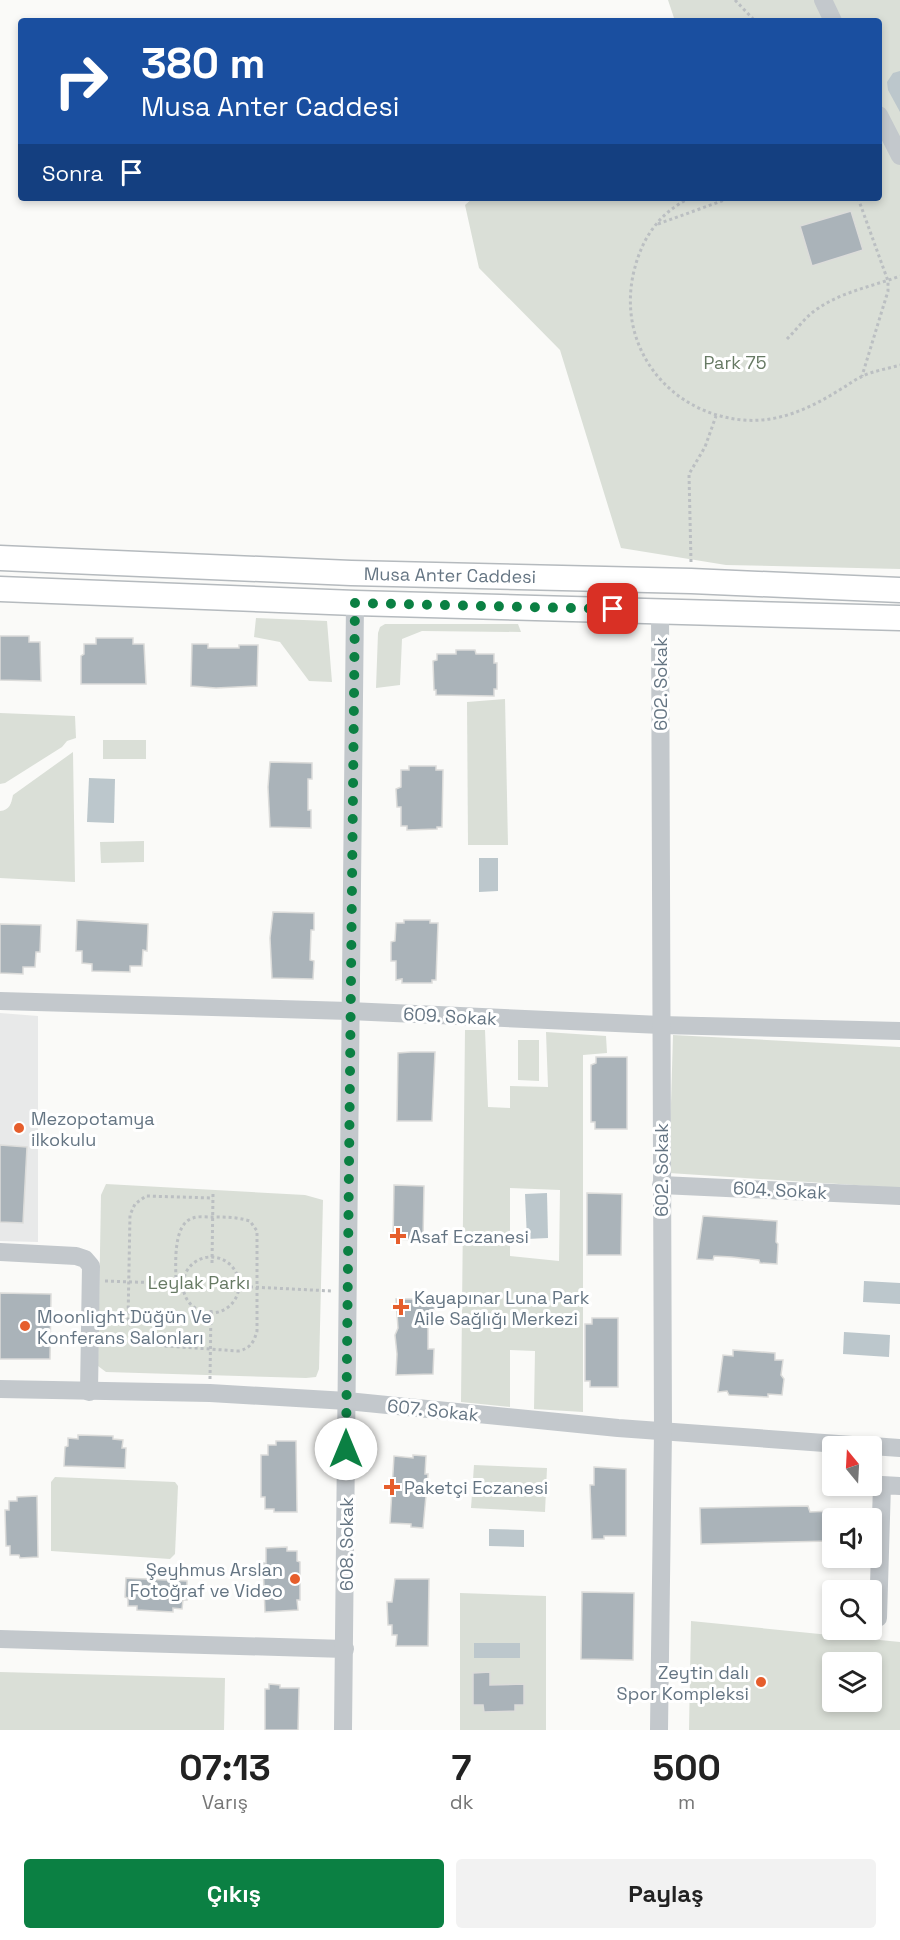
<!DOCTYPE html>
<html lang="tr">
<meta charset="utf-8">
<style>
:root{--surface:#fff;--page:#f2f2f2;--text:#222;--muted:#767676;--accent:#0b8043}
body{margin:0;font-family:"Space Grotesk",sans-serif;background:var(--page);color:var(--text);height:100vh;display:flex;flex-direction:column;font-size:22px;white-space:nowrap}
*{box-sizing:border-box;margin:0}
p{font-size:20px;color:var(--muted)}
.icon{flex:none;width:33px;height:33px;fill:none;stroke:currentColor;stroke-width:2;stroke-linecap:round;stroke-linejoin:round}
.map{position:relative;height:1730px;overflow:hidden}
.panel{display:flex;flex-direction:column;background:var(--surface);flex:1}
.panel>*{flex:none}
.top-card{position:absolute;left:18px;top:18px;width:864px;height:183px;border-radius:6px;box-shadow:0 3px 9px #0003;background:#1a4fa0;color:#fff;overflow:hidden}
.needle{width:39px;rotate:342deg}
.fabs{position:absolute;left:822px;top:1436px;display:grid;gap:12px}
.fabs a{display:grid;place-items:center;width:60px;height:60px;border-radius:6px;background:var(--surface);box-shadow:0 3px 9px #0003;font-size:30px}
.pin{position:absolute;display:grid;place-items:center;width:51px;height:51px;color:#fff;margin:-26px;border-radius:12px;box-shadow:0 3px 9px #0006}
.me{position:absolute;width:66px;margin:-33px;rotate:0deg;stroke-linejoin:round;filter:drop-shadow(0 0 4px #0008)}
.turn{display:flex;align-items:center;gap:21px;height:126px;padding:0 24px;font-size:27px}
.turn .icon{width:78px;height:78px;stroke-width:2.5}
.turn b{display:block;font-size:42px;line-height:51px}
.then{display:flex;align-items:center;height:57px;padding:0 24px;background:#0003;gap:12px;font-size:22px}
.eta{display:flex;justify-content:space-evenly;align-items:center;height:102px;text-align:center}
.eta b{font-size:36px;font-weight:700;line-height:42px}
.action{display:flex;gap:12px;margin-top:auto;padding:12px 24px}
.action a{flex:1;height:69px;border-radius:6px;background:var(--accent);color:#fff;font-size:24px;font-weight:700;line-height:69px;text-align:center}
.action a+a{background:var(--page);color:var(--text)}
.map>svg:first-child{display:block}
.built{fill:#e8e9e9}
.green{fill:#dadfd7;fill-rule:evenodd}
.water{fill:#bcc7cc}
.building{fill:#aab3b9;stroke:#dcdcda;stroke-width:1.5}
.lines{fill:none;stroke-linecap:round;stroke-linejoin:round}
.major-casing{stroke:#b5babe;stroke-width:27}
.path{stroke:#bbbfc2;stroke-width:3;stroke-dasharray:3 3;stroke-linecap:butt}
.minor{stroke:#c3c8cc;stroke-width:18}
.major{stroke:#fff;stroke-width:24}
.route{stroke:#0b8043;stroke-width:10;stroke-dasharray:0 18}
.poi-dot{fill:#e65e2c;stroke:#fff;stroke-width:2}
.labels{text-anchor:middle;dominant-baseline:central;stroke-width:6;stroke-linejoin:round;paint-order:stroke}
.park-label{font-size:18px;fill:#677a64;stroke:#fff}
.street-label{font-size:18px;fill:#657583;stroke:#fff}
.poi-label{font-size:18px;fill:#657583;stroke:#fff;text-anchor:start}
</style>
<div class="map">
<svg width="900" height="1730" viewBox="0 0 900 1730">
<rect width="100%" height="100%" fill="#fafaf8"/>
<!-- built -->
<polygon class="built" points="0,1013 38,1016 38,1242 0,1241"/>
<!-- green -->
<g class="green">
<polygon points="668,0 900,0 900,569 726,565 621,548 560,350 479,268 465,205 473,198 879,198 879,21 675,21"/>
<polygon points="256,618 327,621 332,682 309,681 280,642 254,637"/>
<polygon points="385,624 518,624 521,632 422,631 402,639 400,685 376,688 378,633 380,627"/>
<polygon points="505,699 508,845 468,845 467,702"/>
<polygon points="0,713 75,716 76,738 67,741 62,747 5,783 0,784"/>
<rect x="103" y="740" width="43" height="19"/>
<path d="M73 752 75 882 0 878V811C10 810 11 804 13 795Z"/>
<polygon points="144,841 144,862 101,863 100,842"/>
<path d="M465 1030H485L488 1107 510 1108V1086L548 1087 546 1032 606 1036 607 1053 583 1055V1412L534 1409 535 1351 510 1350V1407L461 1402ZM510 1188 560 1190 559 1261 510 1256Z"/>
<polygon points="673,1035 900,1047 900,1188 669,1173"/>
<polygon points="518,1040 539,1040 539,1081 518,1080"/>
<polygon points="106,1184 305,1195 323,1200 319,1369 316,1377 306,1378 106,1372 98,1366 101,1195"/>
<polygon points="474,1465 547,1468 545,1512 471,1508"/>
<polygon points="55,1477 175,1482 178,1486 175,1554 170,1559 51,1551 51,1482"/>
<polygon points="460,1593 546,1596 546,1730 460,1730"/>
<path d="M691 1621 900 1642V1730H689ZM832 1662H872V1701H832Z"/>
<polygon points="0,1672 225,1678 224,1730 0,1730"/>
</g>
<!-- water -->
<g class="water">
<polygon points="900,71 900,112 888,90 887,82 893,73"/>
<polygon points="89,778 115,779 114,823 87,822"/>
<polygon points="479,858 498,858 498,891 479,892"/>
<polygon points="547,1193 548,1238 527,1239 525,1194"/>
<polygon points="864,1281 900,1283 900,1304 863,1302"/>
<polygon points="844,1332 890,1335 889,1357 843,1354"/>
<polygon points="489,1529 524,1530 524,1547 489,1546"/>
<rect x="474" y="1643" width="46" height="15"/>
</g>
<!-- building -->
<g class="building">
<polygon points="851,211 863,250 812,266 800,226"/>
<polygon points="0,636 29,636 29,642 40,642 41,681 0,680"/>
<polygon points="96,638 133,638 133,644 144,644 146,684 81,684 81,656 84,654 84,644 96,644"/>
<polygon points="192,644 208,644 208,648 239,648 239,645 258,645 257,686 216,688 191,686"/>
<polygon points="456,650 475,650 476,654 494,654 494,663 497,663 497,689 494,689 494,696 436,695 436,690 434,690 433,661 437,660 437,654 456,654"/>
<polygon points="270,762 312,763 312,779 308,779 308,810 311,810 311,828 270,827 268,787"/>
<polygon points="409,766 436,766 436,770 443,770 442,827 437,827 437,829 407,830 407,826 401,826 401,807 397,807 396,789 401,787 401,770 409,770"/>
<polygon points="273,912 314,913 314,930 311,930 310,960 314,961 313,979 272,978 270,938"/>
<polygon points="77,920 148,924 147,951 143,950 142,966 130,966 130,972 92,971 92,964 82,963 82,951 76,951"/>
<polygon points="404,920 430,920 430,923 438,923 436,980 432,980 432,983 402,983 402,979 396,980 396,961 391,961 391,942 395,941 396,923 404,923"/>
<polygon points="0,924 41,925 40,952 36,952 35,967 23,967 23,974 0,973"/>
<polygon points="411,1052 435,1052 432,1121 397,1121 398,1053"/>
<polygon points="596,1057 627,1057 627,1129 595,1129 595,1122 591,1122 591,1065 596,1063"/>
<polygon points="0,1145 27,1147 23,1223 0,1222"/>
<polygon points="394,1185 424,1186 423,1240 393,1239"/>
<polygon points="587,1193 622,1194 621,1255 587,1255"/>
<polygon points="703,1216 777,1221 776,1242 778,1244 777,1264 760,1263 759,1260 732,1257 714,1256 713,1260 697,1259"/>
<polygon points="0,1293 51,1294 50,1359 0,1359"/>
<polygon points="396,1299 434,1299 435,1326 428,1325 428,1349 434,1349 433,1374 396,1375 397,1354 395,1335 398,1328"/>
<polygon points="592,1318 618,1318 618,1387 590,1387 590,1381 585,1381 585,1324 592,1324"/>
<polygon points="733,1350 775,1353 775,1360 783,1360 781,1375 784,1379 782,1395 768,1394 768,1397 729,1395 727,1391 718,1392 723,1355 733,1356"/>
<polygon points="78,1435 113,1436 113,1439 123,1440 122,1448 126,1448 125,1468 64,1466 65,1447 68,1446 68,1438 78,1439"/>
<polygon points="276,1441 296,1441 297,1512 274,1512 274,1509 265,1509 265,1497 261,1497 261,1455 268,1455 268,1445 276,1445"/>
<polygon points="413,1455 426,1456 425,1474 428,1474 423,1528 411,1527 411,1524 390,1523 394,1456 413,1458"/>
<polygon points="594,1467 626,1469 626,1536 604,1536 604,1539 592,1539 590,1485 594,1485"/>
<polygon points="37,1496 38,1557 20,1558 19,1555 10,1555 10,1546 6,1546 5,1510 9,1510 9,1501 17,1501 17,1497"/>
<polygon points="808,1506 810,1512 832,1511 832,1541 701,1544 700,1508"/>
<polygon points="287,1547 287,1551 297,1551 297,1561 300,1562 300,1600 297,1600 298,1610 265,1612 263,1563 266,1563 266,1548"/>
<polygon points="126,1578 187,1581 187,1600 183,1600 182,1609 173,1608 173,1612 137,1610 137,1606 128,1606 128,1598 125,1597"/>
<polygon points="395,1579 429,1579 428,1646 396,1646 397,1635 392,1635 392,1625 388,1625 387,1602 392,1602"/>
<polygon points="582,1592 634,1593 633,1660 581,1659"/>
<polygon points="490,1672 490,1685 524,1684 524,1705 515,1705 515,1711 484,1712 483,1705 473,1705 473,1673"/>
<polygon points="269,1684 280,1685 280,1688 299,1688 298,1730 265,1730 265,1689 269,1689"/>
</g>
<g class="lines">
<defs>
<g id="major">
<polyline points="0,558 351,573 691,581 900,590"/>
<polyline points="0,589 355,603 900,618"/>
</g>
</defs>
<!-- major casing -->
<use href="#major" class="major-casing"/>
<!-- path -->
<g class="path">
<polyline points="735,0 755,21"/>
<path d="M690 198C659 213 642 238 634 271 616 345 667 413 743 420 779 423 811 408 841 389 848 385 854 380 861 377 872 371 887 369 900 365"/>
<polyline points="858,198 888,281 888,291 862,376"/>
<polyline points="658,224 730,198"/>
<path d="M787 339C796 330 804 319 813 312 839 292 871 287 900 276"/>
<polyline points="691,562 689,474 705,447 716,416"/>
<circle cx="211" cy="1285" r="28"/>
<polyline points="212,1263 213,1194"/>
<polyline points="105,1281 191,1284"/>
<path d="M176 1284C176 1266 172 1224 193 1218 198 1216 206 1217 212 1217 225 1217 237 1217 250 1221L257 1231V1331C254 1342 250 1349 238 1351L151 1345 139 1343 133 1332 128 1320 130 1215 135 1204 146 1196 213 1198"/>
<polyline points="232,1286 332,1291"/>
<polyline points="210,1379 211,1308"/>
</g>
<!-- minor -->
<g class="minor">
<polyline points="823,0 833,21"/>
<polyline points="879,115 900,156"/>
<polyline points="0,1001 349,1011 661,1025 900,1031"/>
<polyline points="661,1185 900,1196"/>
<polyline points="0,1252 76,1256 85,1259 91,1266 89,1392"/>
<polyline points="0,1389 210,1393 347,1401 618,1428 866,1446"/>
<polyline points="872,1446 900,1448"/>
<polyline points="878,1618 882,1485 900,1486"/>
<polyline points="0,1639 345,1649"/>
<polyline points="343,1730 355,603"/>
<polyline points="659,1730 663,1431 660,610"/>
</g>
<!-- major -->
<use href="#major" class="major"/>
</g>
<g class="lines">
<!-- route -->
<polyline class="route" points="346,1449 355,603 613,609"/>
</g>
<!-- markers -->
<g class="poi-dot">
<circle cx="19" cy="1128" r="6"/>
<path d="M395 1227h6v6h6v6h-6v6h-6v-6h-6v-6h6z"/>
<path d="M398 1298h6v6h6v6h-6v6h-6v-6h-6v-6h6z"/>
<circle cx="25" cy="1326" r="6"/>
<path d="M389 1478h6v6h6v6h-6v6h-6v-6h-6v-6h6z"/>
<circle cx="295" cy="1579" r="6"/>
<circle cx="761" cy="1682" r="6"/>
</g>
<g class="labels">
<!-- park labels -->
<g class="park-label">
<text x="735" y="362">Park 75</text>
<text x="199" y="1282">Leylak Parkı</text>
</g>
<!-- street labels -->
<g class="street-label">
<text transform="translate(450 575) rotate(1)">Musa Anter Caddesi</text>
<text transform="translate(660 684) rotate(-90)">602. Sokak</text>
<text transform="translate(450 1016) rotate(3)">609. Sokak</text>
<text transform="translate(661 1170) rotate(-90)">602. Sokak</text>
<text transform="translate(780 1190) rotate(3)">604. Sokak</text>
<text transform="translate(433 1410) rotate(6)">607. Sokak</text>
<text transform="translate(346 1544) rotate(-90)">608. Sokak</text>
</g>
<!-- poi labels -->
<g class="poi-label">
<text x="31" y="1118">Mezopotamya<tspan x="31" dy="21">ilkokulu</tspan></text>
<text x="410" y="1236">Asaf Eczanesi</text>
<text x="414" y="1297">Kayapınar Luna Park<tspan x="414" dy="21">Aile Sağlığı Merkezi</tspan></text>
<text x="37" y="1316">Moonlight Düğün Ve<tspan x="37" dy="21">Konferans Salonları</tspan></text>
<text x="404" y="1487">Paketçi Eczanesi</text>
<text x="283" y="1569" text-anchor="end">Şeyhmus Arslan<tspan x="283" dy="21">Fotoğraf ve Video</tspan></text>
<text x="749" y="1672" text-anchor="end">Zeytin dalı<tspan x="749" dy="21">Spor Kompleksi</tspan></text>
</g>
</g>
</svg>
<div class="fabs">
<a><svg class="needle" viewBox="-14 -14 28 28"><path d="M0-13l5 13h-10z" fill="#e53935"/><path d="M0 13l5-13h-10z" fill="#767676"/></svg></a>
<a><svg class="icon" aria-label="sound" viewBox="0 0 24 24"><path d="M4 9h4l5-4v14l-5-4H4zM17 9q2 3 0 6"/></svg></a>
<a><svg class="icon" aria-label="search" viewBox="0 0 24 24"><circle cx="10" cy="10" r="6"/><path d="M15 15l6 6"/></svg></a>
<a><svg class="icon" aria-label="layers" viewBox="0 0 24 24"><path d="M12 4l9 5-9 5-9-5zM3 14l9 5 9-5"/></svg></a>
</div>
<div class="pin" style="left:613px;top:609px;background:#d93025"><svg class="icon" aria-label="arrive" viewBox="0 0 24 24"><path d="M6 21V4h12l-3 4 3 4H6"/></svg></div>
<svg class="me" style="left:346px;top:1449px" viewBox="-20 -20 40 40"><circle r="19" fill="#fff"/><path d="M0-13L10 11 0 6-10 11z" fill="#0b8043"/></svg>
<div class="top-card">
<div class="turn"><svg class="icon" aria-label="right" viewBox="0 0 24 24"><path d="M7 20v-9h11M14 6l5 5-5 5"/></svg><div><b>380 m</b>Musa Anter Caddesi</div></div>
<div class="then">Sonra<svg class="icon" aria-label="arrive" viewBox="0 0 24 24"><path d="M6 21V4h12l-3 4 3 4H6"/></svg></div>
</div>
</div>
<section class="panel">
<div class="eta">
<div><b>07:13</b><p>Varış</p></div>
<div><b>7</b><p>dk</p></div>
<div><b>500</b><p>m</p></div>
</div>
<div class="action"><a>Çıkış</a><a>Paylaş</a></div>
</section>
